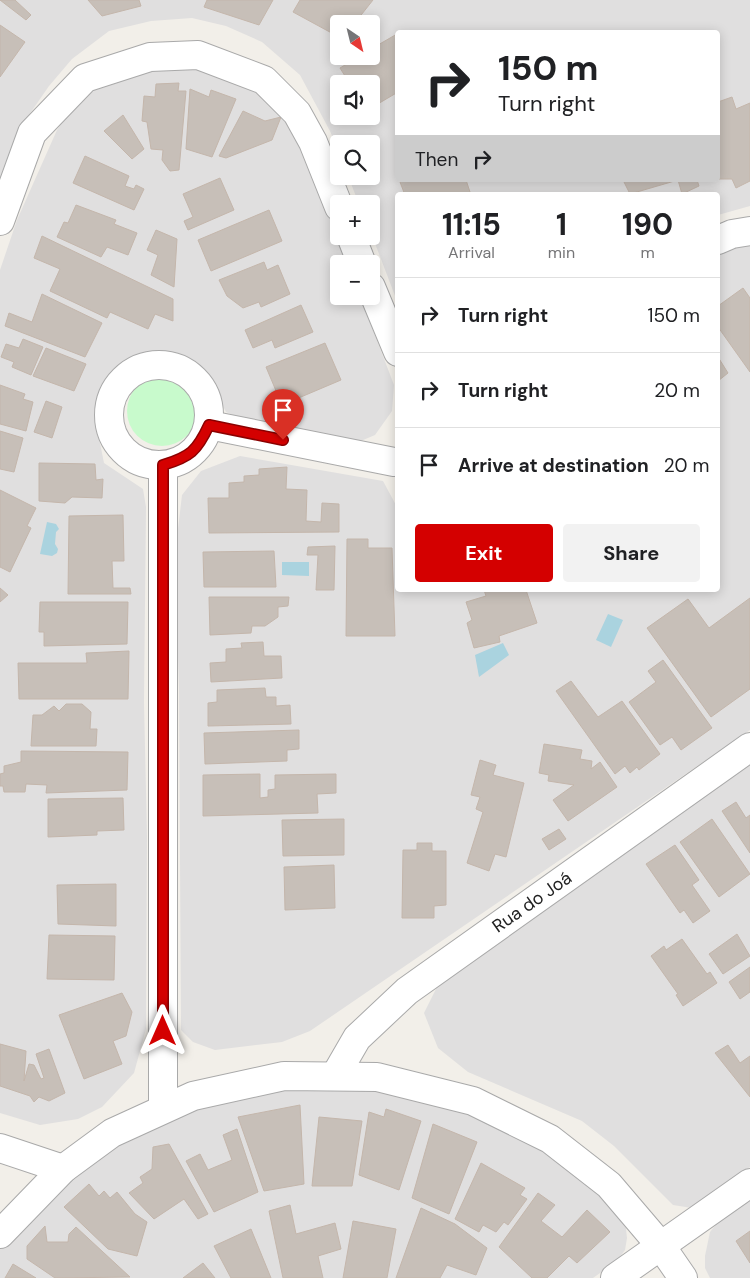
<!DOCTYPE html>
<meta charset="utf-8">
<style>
:root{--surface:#fff;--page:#f2f2f2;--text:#202124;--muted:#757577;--line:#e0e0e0;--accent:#d40000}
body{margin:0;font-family:"DM Sans",sans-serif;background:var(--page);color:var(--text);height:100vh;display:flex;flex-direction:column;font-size:19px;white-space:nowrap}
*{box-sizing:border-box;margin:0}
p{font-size:16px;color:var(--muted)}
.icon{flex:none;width:28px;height:28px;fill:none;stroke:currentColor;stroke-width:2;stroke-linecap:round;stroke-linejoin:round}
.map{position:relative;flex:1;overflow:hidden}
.side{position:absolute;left:395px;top:192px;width:325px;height:400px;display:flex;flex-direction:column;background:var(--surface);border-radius:5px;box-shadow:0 2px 12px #0003}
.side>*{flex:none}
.guide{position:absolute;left:395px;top:30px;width:325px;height:152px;border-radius:5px;box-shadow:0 2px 12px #0003;background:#fff;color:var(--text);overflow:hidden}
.needle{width:32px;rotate:145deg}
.buttons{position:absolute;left:330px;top:15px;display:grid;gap:10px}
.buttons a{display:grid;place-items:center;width:50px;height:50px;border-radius:5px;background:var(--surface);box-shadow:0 2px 12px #0003;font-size:25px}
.pin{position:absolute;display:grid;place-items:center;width:42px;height:42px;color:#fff;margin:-51px -21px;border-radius:50% 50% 50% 0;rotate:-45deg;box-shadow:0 0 5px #0007}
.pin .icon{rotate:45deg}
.me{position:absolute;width:55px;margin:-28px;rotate:0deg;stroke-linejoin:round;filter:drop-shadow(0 0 4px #0008)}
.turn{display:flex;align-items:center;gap:18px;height:105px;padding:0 20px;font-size:22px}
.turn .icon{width:65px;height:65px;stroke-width:2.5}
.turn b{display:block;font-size:35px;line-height:42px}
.then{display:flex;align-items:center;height:48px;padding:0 20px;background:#0003;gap:10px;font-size:19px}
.eta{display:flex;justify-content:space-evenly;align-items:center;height:85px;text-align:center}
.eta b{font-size:30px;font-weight:700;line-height:35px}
.primary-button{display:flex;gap:10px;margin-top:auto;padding:10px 20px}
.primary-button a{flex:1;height:58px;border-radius:5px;background:var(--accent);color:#fff;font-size:20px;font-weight:700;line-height:58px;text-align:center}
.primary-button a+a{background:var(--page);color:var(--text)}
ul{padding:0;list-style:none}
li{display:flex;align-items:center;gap:15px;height:75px;padding:0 20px;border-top:1px solid var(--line)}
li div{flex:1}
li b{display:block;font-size:19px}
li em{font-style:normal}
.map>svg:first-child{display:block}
.residential{fill:#e0dfdf;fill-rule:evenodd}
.park{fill:#c8facc}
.water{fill:#aad3df}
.building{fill:#c7bfb8;stroke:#c4b6ab}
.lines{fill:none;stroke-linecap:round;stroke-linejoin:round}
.minor-casing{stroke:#a9a9a9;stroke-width:30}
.minor{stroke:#fff;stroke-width:28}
.route-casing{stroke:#8a0000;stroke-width:12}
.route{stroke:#d40000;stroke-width:9}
.labels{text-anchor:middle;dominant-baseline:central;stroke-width:4.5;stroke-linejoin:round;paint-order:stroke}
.street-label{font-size:18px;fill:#222;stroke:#fff}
</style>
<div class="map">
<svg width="750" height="1278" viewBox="0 0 750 1278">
<rect width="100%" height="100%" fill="#f2efe9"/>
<!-- residential -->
<g class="residential">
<path d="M0 0H750V206L718 215V195H398L397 301 371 233V204H359L348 176H371V144H339V152L330 131 300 75 262 42 226 26 192 18 151 21 109 31 72 59 49 86 22 125 0 187ZM339 24H371V56H339ZM398 32H718V180H398ZM339 84H371V116H339Z"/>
<polygon points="190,65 247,84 292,122 318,179 348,264 339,264 339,296 360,296 394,385 392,411 375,435 356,443 257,425 226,412 213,386 177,354 147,356 115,372 94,413 104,463 143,489 146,507 144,703 147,836 146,1029 134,1073 102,1107 78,1119 40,1125 0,1113 0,270 17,220 57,130 82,93 152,66"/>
<polygon points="750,241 750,730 310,1031 282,1042 215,1050 193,1042 181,1030 179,689 176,592 176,546 182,495 201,471 240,456 383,481 397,507 398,590 718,590 718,252"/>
<polygon points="750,761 750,1167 692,1208 673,1205 614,1146 582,1121 468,1072 438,1048 424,1013 438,985"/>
<polygon points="275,1082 404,1089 553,1147 625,1220 627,1238 625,1250 617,1261 593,1278 0,1278 0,1247 64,1176 185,1105"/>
<polygon points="750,1199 750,1278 710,1278 705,1268 705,1256 710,1232 719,1221"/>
</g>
<!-- park -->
<circle class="park" cx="162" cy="411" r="35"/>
<!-- water -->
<g class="water">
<polygon points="47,522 56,524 59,529 56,532 55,544 58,549 57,553 52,556 40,554"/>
<polygon points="282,562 309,562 309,576 282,575"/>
<polygon points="608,614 623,620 611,647 596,640"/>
<polygon points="503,643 509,655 479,677 475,655"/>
</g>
<!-- building -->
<g class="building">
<polygon points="0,0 15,0 31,15 26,20"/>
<polygon points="88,0 139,0 141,6 102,16"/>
<polygon points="207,0 273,0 259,25 204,7"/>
<polygon points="300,0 373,0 354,24 339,24 339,37 293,12"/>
<polygon points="0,25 25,42 0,77"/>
<polygon points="397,34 398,92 371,108 371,84 350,84 340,68 360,56 371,56 371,49"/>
<polygon points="179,83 178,91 186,91 179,170 170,171 162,160 163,150 151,149 147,122 142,121 144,96 155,97 156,84"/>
<polygon points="190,89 209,97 211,90 236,99 212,157 186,149"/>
<polygon points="732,97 736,109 750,103 750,181 736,188 732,179 718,179 718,102"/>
<polygon points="243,111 265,121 281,117 272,140 226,158 219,156"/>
<polygon points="123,115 144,149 132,159 104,131"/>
<polygon points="85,156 129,176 125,186 134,189 136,185 144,189 134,210 73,183"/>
<polygon points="220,178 234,210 188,230 184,221 193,217 183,194"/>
<polygon points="405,180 466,180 471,195 405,195 400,182"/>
<polygon points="623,180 697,180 699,186 682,194 678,180 630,194"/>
<polygon points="76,205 116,220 114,224 137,233 128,255 107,247 101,257 57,237 64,222 68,223"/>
<polygon points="269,210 282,241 211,271 198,240"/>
<polygon points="156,230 177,239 174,287 151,275 158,255 147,250"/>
<polygon points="42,236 173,299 173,321 155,314 148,329 110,312 107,318 50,291 60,269 34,258"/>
<polygon points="264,262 267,270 278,265 290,294 261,307 259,302 243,308 227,296 219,280"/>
<polygon points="743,288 750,298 750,372 718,327 718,306"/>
<polygon points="42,294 102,323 85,357 5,326 9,313 32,322"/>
<polygon points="301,305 313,332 275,348 272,340 253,348 245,330"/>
<polygon points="23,339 43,347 31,375 12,367 14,362 1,357 6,344 19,348"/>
<polygon points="325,343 341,380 282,405 266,367"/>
<polygon points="46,348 86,364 74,391 33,376"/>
<polygon points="718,357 728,373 718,381"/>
<polygon points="0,385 25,394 23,399 33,402 26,431 0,424"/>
<polygon points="46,401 62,407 52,438 34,432"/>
<polygon points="0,431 23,438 14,472 0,469"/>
<polygon points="39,463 95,464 96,480 103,479 102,498 72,497 65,503 39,501"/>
<polygon points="287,467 286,489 307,490 306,521 321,522 322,503 339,504 339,532 209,533 208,498 229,498 229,483 244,482 244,476 259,475 259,469"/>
<polygon points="0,490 36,508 27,526 31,528 10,572 0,567"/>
<polygon points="123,515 124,561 112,561 113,588 130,588 131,594 68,594 69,516"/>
<polygon points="347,539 368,539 368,548 392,548 395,636 346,636"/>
<polygon points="335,546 334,590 316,590 318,555 307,555 308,547"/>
<polygon points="274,551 276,587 204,587 203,552"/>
<polygon points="0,588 8,595 0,602"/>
<polygon points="484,590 526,590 537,623 499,636 500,642 474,648 467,623 472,620 466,602 486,596"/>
<polygon points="209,597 289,597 288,606 278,607 278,617 265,626 252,626 251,633 210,635"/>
<polygon points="750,598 750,689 711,717 647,628 688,599 709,628"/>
<polygon points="40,602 128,602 127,644 44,646 44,632 39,632"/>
<polygon points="263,642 264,656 281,656 282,678 211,682 210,663 226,662 226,649 242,648 241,643"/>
<polygon points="129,651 128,699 19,699 18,663 87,663 86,653"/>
<polygon points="663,660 712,728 681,750 672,737 660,745 629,702 656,682 648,671"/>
<polygon points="571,681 598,717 622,701 660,754 639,770 637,767 630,773 625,766 615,774 556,691"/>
<polygon points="265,688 266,697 276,697 276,706 290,705 291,724 208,726 208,703 217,702 217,690"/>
<polygon points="66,704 82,704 91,712 90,729 97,729 96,746 31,746 33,715 42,715 54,706 59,711"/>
<polygon points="299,730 299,749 287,750 287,761 205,764 204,733"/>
<polygon points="544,744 582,750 580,759 592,761 591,769 600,762 617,787 568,821 553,800 574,785 548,781 549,775 539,773"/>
<polygon points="21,751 128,752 127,790 46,793 47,785 26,784 25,792 4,792 3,786 0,786 0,774 4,773 4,766 21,762"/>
<polygon points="480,760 496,765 493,775 524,783 506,857 495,854 489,871 467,863 483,812 476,809 480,797 471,795"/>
<polygon points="260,774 260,798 268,797 268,790 275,789 275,775 336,774 336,793 317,794 318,813 203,816 203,775"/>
<polygon points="123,798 124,830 97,831 97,835 48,837 48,799"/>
<polygon points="736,802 746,818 750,815 750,853 722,811"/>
<polygon points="344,819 344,855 283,856 282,820"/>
<polygon points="712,819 750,874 719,897 680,842"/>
<polygon points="559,829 566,839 549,850 542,839"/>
<polygon points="417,843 432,843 432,851 446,851 446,905 434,906 434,918 402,918 403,850 417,850"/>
<polygon points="675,845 699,880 692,885 710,911 693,923 684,910 680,913 646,864"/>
<polygon points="334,865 335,908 285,910 284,867"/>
<polygon points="116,884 116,926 58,924 57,885"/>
<polygon points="737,934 750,956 723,974 709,954"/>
<polygon points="49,935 115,936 114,980 47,979"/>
<polygon points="682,939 707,974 710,972 717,983 683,1006 676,995 678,994 651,956 664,946 666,950"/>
<polygon points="750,967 750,992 740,999 729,982"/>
<polygon points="122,993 132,1012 126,1036 113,1041 122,1064 84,1079 59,1015"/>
<polygon points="0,1044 26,1051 24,1081 29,1064 34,1065 41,1079 44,1078 36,1054 49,1049 65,1093 49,1101 39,1097 34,1102 30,1096 0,1086"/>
<polygon points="728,1045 740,1063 750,1056 750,1097 715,1053"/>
<polygon points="300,1105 304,1184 264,1191 238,1117"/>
<polygon points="386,1109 421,1121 399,1190 359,1175 369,1112 384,1117"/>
<polygon points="319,1117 362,1121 352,1186 312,1186"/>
<polygon points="433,1124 477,1142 449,1214 412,1198"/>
<polygon points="237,1129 258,1192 214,1212 186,1161 200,1154 208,1170 232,1160 223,1135"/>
<polygon points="169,1144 208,1214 198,1219 184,1199 154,1219 129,1193 143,1183 140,1177 152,1169 153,1147"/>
<polygon points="481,1163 525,1188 520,1195 527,1199 508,1225 504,1222 496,1232 483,1225 479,1232 455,1219"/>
<polygon points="89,1184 99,1196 104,1191 110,1198 117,1192 135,1214 147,1222 137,1256 108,1249 64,1207"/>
<polygon points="538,1193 555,1205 541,1221 562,1237 587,1210 610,1232 577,1263 569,1256 547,1278 532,1278 499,1247"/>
<polygon points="290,1205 296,1234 335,1223 341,1249 318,1256 323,1278 283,1278 269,1211"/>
<polygon points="421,1208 455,1224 487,1248 476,1275 447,1265 440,1278 396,1278"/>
<polygon points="353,1221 396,1229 387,1278 343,1278"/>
<polygon points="45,1226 47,1242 68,1242 69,1234 76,1227 130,1277 55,1278 27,1259 27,1246"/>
<polygon points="251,1229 271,1278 231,1278 214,1246"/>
<polygon points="750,1231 750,1263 736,1241"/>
<polygon points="203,1263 215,1278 183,1278"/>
<polygon points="13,1264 36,1278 5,1278"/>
</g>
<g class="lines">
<defs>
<g id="minor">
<polyline points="0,221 32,133 85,78 150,57 198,55 264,80 297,113 313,142 339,207"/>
<polyline points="351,236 362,264"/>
<polyline points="718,240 732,234 750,231"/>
<polyline points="371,287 398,352"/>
<circle cx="159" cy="415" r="50"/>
<polyline points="209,425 394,462"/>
<polyline points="163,465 163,1109"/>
<polyline points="335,1076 357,1038 407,991 750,747"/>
<polyline points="0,1148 63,1169"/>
<polyline points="0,1234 63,1169 112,1133 193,1096 284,1076 377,1077 473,1101 550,1139 609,1185 661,1246 683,1278"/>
<polyline points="615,1278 750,1183"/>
</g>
</defs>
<!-- minor casing -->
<use href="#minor" class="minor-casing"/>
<!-- minor -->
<use href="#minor" class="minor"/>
</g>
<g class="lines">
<defs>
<path id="route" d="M163 1031V465C190 457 197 451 209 425L283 440"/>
</defs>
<!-- route casing -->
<use href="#route" class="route-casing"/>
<!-- route -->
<use href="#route" class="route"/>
</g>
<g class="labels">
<!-- street labels -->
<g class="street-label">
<text transform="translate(532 902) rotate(-35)">Rua do Joá</text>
</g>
</g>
</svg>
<div class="buttons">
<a><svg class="needle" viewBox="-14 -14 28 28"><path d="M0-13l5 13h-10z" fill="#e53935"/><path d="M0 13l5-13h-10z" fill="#757577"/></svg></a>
<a><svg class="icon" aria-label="sound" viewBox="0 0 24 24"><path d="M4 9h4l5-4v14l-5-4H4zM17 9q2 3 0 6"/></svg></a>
<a><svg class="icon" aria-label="search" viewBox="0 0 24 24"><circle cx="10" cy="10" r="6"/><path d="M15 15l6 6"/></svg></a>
<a>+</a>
<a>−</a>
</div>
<div class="pin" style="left:283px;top:440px;background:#d93025"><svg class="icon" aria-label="arrive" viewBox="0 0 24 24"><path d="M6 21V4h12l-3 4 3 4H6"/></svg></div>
<svg class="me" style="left:163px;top:1031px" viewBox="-20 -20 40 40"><path d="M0-17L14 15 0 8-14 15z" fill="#d40000" stroke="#fff" stroke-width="4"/></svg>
<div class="guide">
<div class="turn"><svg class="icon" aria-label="right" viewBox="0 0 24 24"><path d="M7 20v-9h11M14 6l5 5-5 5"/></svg><div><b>150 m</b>Turn right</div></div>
<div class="then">Then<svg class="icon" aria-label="right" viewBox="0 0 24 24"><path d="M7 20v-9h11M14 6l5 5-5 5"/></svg></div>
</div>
<section class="side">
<div class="eta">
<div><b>11:15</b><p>Arrival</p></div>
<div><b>1</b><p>min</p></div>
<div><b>190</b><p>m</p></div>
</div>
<ul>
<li><svg class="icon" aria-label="right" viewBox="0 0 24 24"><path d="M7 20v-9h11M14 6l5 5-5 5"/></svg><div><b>Turn right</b></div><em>150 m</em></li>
<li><svg class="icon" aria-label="right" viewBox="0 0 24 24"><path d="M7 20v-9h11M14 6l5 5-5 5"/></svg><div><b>Turn right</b></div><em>20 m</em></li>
<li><svg class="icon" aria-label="arrive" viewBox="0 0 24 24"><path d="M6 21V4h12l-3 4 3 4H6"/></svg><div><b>Arrive at destination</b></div><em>20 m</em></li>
</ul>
<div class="primary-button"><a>Exit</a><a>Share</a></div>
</section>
</div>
